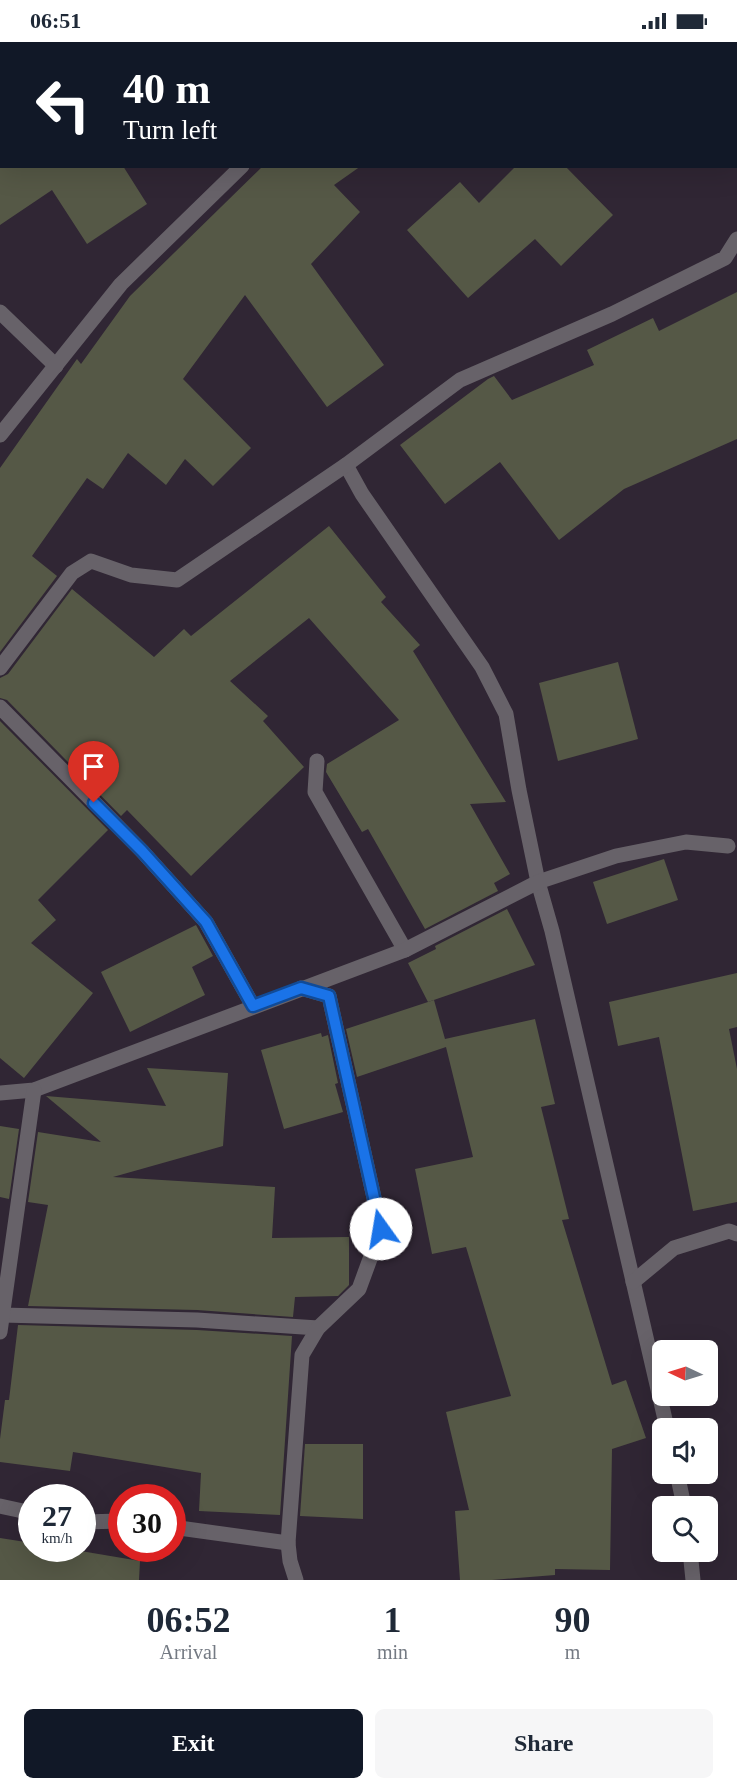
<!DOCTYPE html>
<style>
:root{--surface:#fff;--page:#f6f6f7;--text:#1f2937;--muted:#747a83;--accent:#111827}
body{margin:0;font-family:Georgia,serif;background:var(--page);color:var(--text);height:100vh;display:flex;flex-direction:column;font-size:22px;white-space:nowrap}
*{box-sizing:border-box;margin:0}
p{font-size:20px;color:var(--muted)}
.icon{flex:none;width:33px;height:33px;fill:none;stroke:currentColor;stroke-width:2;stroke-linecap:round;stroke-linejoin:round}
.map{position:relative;height:1538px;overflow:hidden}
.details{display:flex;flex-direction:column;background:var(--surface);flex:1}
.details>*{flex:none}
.banner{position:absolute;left:0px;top:0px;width:738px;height:126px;box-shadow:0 6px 24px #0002;background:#111827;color:#fff;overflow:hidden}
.needle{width:39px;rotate:274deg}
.tools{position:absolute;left:652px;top:1298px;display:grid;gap:12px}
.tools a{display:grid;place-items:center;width:66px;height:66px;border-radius:9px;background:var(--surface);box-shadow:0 6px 24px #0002;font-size:30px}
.speed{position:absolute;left:18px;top:1442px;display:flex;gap:12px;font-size:30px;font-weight:700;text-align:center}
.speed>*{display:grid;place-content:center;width:78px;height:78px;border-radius:50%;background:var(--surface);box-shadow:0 6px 24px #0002;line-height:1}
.speed small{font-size:15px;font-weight:400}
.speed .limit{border:9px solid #d22;background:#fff;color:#111}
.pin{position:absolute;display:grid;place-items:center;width:51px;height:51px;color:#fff;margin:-62px -26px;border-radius:50% 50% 50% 0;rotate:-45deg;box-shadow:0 0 6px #0007}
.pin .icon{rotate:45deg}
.me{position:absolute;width:66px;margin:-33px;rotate:347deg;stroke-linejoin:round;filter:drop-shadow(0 0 4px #0008)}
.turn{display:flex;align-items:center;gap:21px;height:126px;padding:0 24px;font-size:27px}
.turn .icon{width:78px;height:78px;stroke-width:2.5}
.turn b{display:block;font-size:42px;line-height:51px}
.eta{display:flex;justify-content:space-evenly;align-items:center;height:102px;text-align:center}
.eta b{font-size:36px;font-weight:700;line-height:42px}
.cta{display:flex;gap:12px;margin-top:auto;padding:12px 24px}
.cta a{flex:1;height:69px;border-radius:9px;background:var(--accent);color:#fff;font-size:24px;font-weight:700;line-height:69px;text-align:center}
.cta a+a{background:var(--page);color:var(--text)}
.status{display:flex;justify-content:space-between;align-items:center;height:42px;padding:0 30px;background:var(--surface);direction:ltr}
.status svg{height:16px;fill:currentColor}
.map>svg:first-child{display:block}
.building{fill:#555846}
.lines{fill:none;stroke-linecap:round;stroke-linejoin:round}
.minor{stroke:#676269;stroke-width:15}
.route-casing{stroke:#114b97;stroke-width:15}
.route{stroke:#1a73e8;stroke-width:10}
</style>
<div class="status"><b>06:51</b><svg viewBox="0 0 49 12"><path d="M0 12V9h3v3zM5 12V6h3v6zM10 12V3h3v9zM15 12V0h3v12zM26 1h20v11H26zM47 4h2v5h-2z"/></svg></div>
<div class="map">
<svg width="737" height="1538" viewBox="0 0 737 1538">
<rect width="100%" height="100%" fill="#302634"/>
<!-- building -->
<g class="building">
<polygon points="0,124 123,124 147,162 87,202 52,148 0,183"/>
<polygon points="263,124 361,124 334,143 360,170 311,222 384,323 327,365 245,253 183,337 251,406 213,444 185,417 166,443 128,411 103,447 87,436 32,514 57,534 0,610 0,426 77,317 81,322 130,254"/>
<polygon points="516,124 565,124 613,173 561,224 535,197 468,256 407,188 460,140 479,161"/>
<polygon points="737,250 737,397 624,447 559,498 500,420 445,462 400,403 488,337 494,334 512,358 594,323 587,308 653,276 659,289"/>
<polygon points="329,484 386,555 381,560 420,603 413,609 506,760 470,762 510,832 494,841 498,849 425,887 368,787 362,790 326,730 327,722 399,678 309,576 230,639 268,674 263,679 304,725 191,834 127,768 121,774 7,658 0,656 0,636 8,632 72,547 154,615 184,587 191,594"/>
<polygon points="618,620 638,697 558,719 539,641"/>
<polygon points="0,679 108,788 38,858 56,878 31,901 93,951 24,1036 0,1016"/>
<polygon points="664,817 678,858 607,882 593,840"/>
<polygon points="507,867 535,923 428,960 408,921 436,907 435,904"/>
<polygon points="196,883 213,914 192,925 205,953 130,990 101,930"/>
<polygon points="737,931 737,985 729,987 737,1027 737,1160 693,1169 659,995 618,1004 609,960"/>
<polygon points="434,958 445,997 535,977 555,1062 541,1065 569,1177 562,1178 612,1343 626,1338 646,1396 612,1407 610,1528 555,1527 555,1533 492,1538 460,1538 455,1469 469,1468 446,1370 511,1354 466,1205 432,1212 415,1127 473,1115 446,1005 357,1035 346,987"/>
<polygon points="321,991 322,995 328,993 338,1041 335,1042 343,1070 284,1087 261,1008"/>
<polygon points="147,1026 228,1031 223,1104 113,1135 275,1145 272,1196 349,1195 349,1243 338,1254 295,1255 293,1275 197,1268 28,1264 48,1163 28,1160 38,1090 101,1100 46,1054 166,1064"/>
<polygon points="0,1084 19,1087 9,1157 0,1155"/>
<polygon points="18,1283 197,1288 292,1294 280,1473 199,1469 201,1431 73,1410 70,1429 0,1420 0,1397 5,1358 9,1358"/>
<polygon points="305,1402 363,1402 363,1477 300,1474"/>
<polygon points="0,1496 32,1501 32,1506 63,1506 140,1519 139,1538 0,1538"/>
</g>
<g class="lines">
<!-- minor -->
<g class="minor">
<polyline points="302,0 303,2"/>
<polyline points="32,2 35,0"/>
<polyline points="0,21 2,20"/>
<polyline points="0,270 56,324"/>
<polyline points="0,393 121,242 242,124"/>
<polyline points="346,423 362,452 482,625 506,672 519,748 538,840 552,889 667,1386"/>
<polyline points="0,626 72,531 91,519 131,533 177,538 346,423 460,338 612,272 725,216 737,197"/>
<polyline points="0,665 142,809 206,880 253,964"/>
<polyline points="317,719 315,750 405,908"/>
<polyline points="0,1051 34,1048 405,908 538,840 616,814 686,800 728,804"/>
<polyline points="633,1240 674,1206 729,1189 737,1192"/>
<polyline points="2,1273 197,1278 318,1286"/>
<polyline points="0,1290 34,1048"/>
<polyline points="677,1431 684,1464"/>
<polyline points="0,1464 32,1471"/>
<polyline points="82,1480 122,1479"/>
<polyline points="172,1485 288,1501"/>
<polyline points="690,1509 693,1538"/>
<polyline points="296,1538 290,1519 288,1501 302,1313 318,1286 359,1247 381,1187 329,954 301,946"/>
</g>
</g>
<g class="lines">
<defs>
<polyline id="route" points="94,761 142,809 206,880 253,964 301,946 329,954 381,1187"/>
</defs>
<!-- route casing -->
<use href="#route" class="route-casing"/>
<!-- route -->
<use href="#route" class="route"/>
</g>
</svg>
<div class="tools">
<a><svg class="needle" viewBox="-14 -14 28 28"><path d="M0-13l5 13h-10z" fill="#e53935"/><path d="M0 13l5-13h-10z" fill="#747a83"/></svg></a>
<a><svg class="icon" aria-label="sound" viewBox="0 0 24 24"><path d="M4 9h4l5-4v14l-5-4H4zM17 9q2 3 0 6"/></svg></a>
<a><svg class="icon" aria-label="search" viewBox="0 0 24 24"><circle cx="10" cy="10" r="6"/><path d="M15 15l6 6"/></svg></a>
</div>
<div class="speed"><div>27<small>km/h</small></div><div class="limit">30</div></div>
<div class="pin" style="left:94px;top:761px;background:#d93025"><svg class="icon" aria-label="arrive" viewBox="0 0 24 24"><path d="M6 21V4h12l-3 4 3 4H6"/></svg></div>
<svg class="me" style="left:381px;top:1187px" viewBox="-20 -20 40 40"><circle r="19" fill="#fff"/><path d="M0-13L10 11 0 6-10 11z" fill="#1a73e8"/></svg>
<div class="banner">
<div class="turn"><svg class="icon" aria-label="left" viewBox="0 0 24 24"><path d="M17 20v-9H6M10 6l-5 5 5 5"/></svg><div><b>40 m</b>Turn left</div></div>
</div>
</div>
<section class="details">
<div class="eta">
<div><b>06:52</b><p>Arrival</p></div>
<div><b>1</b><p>min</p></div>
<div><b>90</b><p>m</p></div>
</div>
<div class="cta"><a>Exit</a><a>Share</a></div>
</section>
